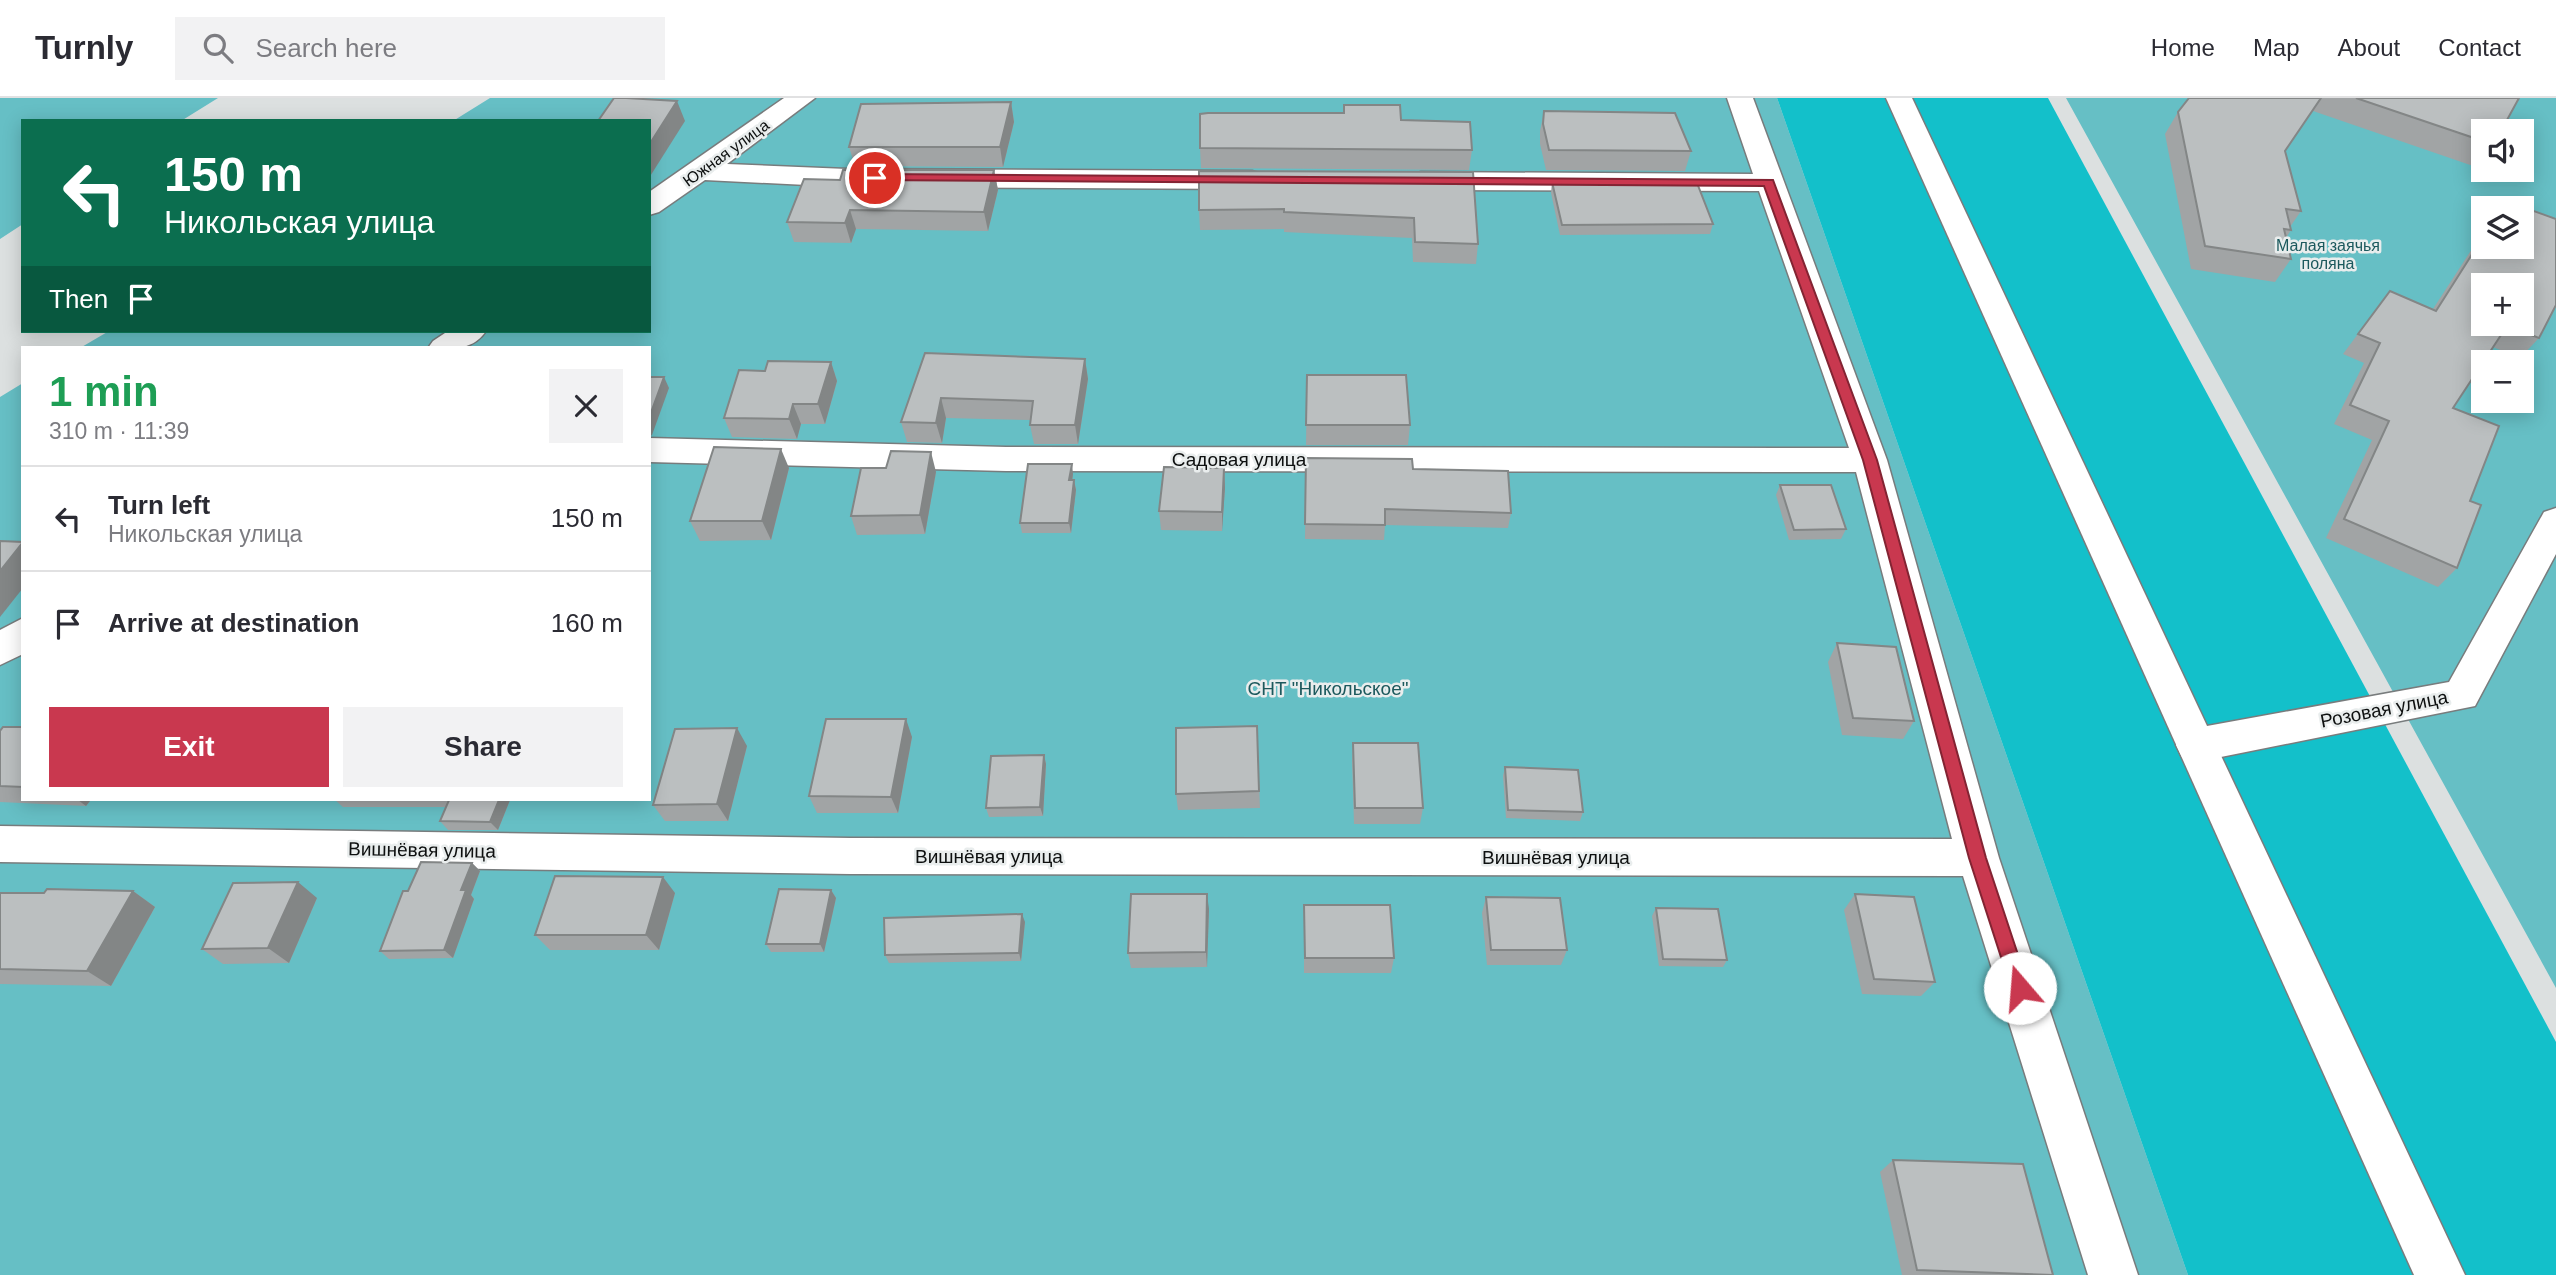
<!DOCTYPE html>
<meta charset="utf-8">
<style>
:root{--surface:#fff;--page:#f2f2f3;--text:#2b2b33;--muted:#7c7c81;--line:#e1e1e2;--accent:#c9384f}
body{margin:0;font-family:Helvetica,sans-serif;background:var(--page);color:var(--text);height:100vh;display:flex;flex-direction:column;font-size:26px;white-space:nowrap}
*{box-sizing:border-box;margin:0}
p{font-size:23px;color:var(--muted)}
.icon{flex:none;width:38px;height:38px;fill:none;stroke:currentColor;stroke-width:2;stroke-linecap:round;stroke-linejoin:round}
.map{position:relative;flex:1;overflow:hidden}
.drawer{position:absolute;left:21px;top:248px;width:630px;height:455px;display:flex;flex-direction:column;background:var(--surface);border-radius:0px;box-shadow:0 4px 18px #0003}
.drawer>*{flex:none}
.banner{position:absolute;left:21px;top:21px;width:630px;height:214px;border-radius:0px;box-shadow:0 4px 18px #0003;background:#0b6e4f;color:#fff;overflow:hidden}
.fabs{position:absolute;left:2471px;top:21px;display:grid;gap:14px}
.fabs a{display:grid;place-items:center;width:63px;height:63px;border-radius:0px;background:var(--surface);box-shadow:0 4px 18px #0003;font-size:35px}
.pin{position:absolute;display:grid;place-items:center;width:60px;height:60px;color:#fff;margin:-30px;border:4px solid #fff;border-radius:50%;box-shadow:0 2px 7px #0007}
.me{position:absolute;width:77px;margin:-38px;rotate:342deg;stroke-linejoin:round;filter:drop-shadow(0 0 5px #0008)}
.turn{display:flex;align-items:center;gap:24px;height:147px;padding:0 28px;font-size:32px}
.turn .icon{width:91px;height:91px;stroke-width:2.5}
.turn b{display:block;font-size:49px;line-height:60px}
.then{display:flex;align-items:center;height:66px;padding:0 28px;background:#0003;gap:14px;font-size:26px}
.round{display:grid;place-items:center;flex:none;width:74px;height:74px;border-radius:0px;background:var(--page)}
.summary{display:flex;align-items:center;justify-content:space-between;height:119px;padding:0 28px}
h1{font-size:42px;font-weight:600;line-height:52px;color:#1e9e55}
.primary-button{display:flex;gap:14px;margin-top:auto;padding:14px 28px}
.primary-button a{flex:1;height:80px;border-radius:0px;background:var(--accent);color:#fff;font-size:28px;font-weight:600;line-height:80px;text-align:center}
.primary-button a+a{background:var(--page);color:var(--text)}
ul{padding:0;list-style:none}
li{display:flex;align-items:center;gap:21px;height:105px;padding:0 28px;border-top:2px solid var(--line)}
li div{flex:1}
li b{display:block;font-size:26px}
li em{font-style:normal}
header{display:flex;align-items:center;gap:42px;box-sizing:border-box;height:98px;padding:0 35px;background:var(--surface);border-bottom:2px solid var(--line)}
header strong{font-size:33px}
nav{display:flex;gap:38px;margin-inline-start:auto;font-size:24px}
.search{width:490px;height:63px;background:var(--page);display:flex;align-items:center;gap:18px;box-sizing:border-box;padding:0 24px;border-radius:0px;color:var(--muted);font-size:26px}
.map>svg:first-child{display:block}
.green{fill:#66bfc5;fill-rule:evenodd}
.forest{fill:#13c0ca}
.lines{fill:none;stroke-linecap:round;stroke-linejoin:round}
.street-casing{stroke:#787c7d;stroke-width:3}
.secondary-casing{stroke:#787c7d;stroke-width:3}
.street{fill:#fff;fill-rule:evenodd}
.secondary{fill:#fff;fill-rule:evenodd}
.wall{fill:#a1a4a5;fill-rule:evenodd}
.shaded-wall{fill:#838686}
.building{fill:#bbbfc0;stroke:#838686;stroke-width:2;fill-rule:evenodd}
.route{fill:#c9384f;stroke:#832433;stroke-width:2}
.labels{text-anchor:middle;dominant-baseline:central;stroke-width:5;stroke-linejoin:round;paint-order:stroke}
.far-street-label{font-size:16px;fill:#0e1010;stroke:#e9eded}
.far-park-label{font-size:16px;fill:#1c595d;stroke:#e9eded}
.street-label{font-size:19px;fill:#0e1010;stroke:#e9eded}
.park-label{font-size:19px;fill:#1c595d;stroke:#e9eded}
</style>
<header>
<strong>Turnly</strong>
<div class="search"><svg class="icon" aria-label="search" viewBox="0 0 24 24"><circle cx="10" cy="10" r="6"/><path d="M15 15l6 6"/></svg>Search here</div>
<nav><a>Home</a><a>Map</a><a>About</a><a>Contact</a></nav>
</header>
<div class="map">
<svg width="2556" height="1177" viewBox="0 0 2556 1177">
<rect width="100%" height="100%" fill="#dce0e0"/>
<!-- green -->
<g class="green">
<polygon points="0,0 218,0 181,23 23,23 23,126 0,141"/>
<polygon points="490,0 1777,0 2188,1177 0,1177 0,299 23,285 23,702 649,702 649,250 80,250 109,233 649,233 649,23 453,23"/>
<path d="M2066 0H2556V890ZM2483 33H2522V72H2483ZM2483 110H2522V149H2483ZM2483 187H2522V226H2483ZM2483 264H2522V303H2483Z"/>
</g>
<!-- forest -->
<polygon class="forest" points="1777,0 2048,0 2556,944 2556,1177 2188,1177"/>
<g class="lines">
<defs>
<g id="street">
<polygon points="784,0 815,0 727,66 847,71 1252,73 1262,76 1266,82 1262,88 1252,91 847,89 705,82 659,114 649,117 649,94"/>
<polygon points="1727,0 1753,0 1887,362 1999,760 2138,1177 2088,1177 1963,778 850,776 0,764 0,728 850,740 1952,741 1856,374 1006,373 649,364 649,340 1006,349 1849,350 1759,93 1421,92 1411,89 1407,83 1411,77 1421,74 1753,76"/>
<path d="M448 233H486C472 254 451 250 428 250L433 243Z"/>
<polygon points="2556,410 2556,456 2475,608 2196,664 2182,659 2176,647 2182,635 2196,630 2449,584 2544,414"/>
<polygon points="23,520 23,556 0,567 0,532"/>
</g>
<polygon id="secondary" points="1886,0 1912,0 2465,1177 2414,1177"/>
</defs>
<!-- street casing -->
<use href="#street" class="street-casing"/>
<!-- secondary casing -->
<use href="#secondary" class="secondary-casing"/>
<!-- street -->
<use href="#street" class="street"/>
<!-- secondary -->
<use href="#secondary" class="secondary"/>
</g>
<!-- wall -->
<g class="wall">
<polygon points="2189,0 2519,0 2483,33 2483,60 2476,69 2313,13 2285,53 2301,113 2290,129 2291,132 2286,140 2291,161 2275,184 2191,171 2165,36 2178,14"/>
<polygon points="1011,4 1014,24 1003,69 855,68 849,49"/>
<polygon points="1544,13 1691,53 1685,73 1546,72 1540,46 1540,33"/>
<polygon points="1344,15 1401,22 1472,52 1469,72 1201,70 1200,50"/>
<polygon points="994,72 998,92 988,133 856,131 851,145 794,144 787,124 840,82"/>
<polygon points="1473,74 1478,146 1476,166 1413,164 1412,140 1284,134 1284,131 1200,132 1199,112"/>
<polygon points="1552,84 1713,126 1710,136 1560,137 1551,95"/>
<path d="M2506 103 2556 121V207L2539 240 2520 260 2493 249 2453 310 2499 328 2470 403 2481 407 2457 470 2438 489 2326 440 2372 342 2334 326 2364 265 2343 256 2390 193 2433 211 2483 134V149H2522V110H2501ZM2483 187H2522V226H2483Z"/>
<polygon points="925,255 1085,261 1088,281 1078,346 1034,346 1030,327 1031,322 946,320 942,345 907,344 901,324"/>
<polygon points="831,264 837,283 825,326 801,326 797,341 732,339 724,320 765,273"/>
<polygon points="1307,277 1410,327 1408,347 1306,347"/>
<polygon points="1306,360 1413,371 1511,415 1508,430 1385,427 1384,442 1305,441"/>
<polygon points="789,370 771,442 700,443 690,423"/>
<polygon points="1224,370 1225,390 1222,433 1161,432 1159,413"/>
<polygon points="936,374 925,436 857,437 851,418"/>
<polygon points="1073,376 1072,382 1074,382 1076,392 1071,435 1022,435 1020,425"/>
<polygon points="1780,387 1846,431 1841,441 1789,442 1776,397"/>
<polygon points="1837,545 1914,623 1903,641 1842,637 1828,564"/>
<polygon points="1257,628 1260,710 1178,712 1176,696"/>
<polygon points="23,629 23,702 197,702 90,703 86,708 0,704 0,633"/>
<polygon points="912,639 898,715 817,715 809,698"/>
<polygon points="1353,645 1423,710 1420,726 1354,726 1352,663"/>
<polygon points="747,648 728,723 665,723 653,707"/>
<polygon points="1044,657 1046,666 1043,718 989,719 986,710"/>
<polygon points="1505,669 1583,714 1580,723 1506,720 1503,678"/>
<polygon points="335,702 510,702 498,732 448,732 440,723 446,709 343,709"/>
<polygon points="472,765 480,773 471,797 474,801 453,860 389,861 380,853 408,793"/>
<polygon points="831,792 836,800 824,854 771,854 766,846"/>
<polygon points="133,793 155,809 111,888 0,886 0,795 44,795"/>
<polygon points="675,795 659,852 550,852 535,837"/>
<polygon points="1855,796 1935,884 1921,898 1862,896 1844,812"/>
<polygon points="1486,799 1567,852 1561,867 1487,867 1482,815"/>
<polygon points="317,800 289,865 223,866 202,851"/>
<polygon points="1304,807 1394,860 1391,875 1304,875"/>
<polygon points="1656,810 1727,862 1723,869 1659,868 1652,818"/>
<polygon points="1209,811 1207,869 1131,870 1128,855"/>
<polygon points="1025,824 1021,863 889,865 885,857"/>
<polygon points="1893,1062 2053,1177 1902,1177 1880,1074"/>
</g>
<!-- shaded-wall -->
<g class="shaded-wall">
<polygon points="677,3 685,23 649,80 649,47"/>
<polygon points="1011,4 1014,24 1003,69 1000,49"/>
<polygon points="994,72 998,92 988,133 984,114"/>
<polygon points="850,112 856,131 851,145 845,125"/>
<polygon points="1085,261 1088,281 1078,346 1075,327"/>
<polygon points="831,264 837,283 825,326 818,306"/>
<polygon points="664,279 669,290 652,337 649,339 649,320"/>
<polygon points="941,300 946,320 942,345 936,325"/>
<polygon points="793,306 801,326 797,341 789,321"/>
<polygon points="781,351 789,370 771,442 762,423"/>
<polygon points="931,354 936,374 925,436 920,417"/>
<polygon points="1072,366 1073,376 1071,392 1069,382"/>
<polygon points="1224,370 1225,390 1222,433 1222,414"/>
<polygon points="1074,382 1076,392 1071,435 1069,425"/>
<polygon points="23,445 23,490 0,519 0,473"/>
<polygon points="906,621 912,639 898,715 891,699"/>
<polygon points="737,630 747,648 728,723 717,706"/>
<polygon points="1044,657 1046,666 1043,718 1040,709"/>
<polygon points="78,702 89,702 90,703 86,708"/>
<polygon points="499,702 510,702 498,732 490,724"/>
<polygon points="472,765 480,773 471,797 474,801 453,860 444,852 461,792"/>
<polygon points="663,779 675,795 659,852 646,837"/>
<polygon points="298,784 317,800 289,865 268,850"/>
<polygon points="831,792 836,800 824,854 820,846"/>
<polygon points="133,793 155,809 111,888 87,873"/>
<polygon points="1207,796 1209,811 1207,869 1206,854"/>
<polygon points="1022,816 1025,824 1021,863 1019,855"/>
</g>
<!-- building -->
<g class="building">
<polygon points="614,0 626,0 677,3 649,47 649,23 598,23"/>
<polygon points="2189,0 2321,0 2285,53 2301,113 2286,111 2291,132 2284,131 2291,161 2205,148 2178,14"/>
<polygon points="2356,0 2519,0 2501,33 2483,33 2483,43"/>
<polygon points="1011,4 1000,49 849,49 861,6"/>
<polygon points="1344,7 1400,7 1401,22 1470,24 1472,52 1200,50 1200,16 1208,15 1344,15"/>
<polygon points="1544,13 1675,15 1691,53 1549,52 1543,26"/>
<polygon points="843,72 994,72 984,114 850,112 845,125 787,124 804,81 840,82"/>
<polygon points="1199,73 1473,74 1478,146 1415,144 1414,120 1284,114 1284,111 1199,112"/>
<polygon points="1552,84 1697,85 1713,126 1562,127"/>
<path d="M2506 103 2556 121V207L2539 240 2507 228 2453 310 2499 328 2470 403 2481 407 2457 470 2344 421 2389 323 2350 307 2380 245 2358 236 2390 193 2436 213 2483 139V149H2522V110H2502ZM2483 187H2522V226H2483Z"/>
<polygon points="925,255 1085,261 1075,327 1030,327 1033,303 941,300 936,325 901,324"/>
<polygon points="768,263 831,264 818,306 793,306 789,321 724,320 739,272 765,273"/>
<polygon points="1307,277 1406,277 1410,327 1306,327"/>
<polygon points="649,279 664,279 649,320"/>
<polygon points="714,349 781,351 762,423 690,423"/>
<polygon points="891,353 931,354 920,417 851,418 861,370 886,370"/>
<polygon points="1306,360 1412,361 1413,371 1508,373 1511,415 1385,411 1385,427 1305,426"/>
<polygon points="1028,366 1072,366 1069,382 1074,382 1069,425 1020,425"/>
<polygon points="1164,369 1224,370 1222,414 1159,413"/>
<polygon points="1780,387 1831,387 1846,431 1794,432"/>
<polygon points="0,443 23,444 0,473"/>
<polygon points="1837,545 1896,549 1914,623 1853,620"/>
<polygon points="826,621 906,621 891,699 809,698"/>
<polygon points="1257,628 1259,693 1176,696 1176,630"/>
<polygon points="3,629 23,629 23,689 0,688 0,633"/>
<polygon points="737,630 717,706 653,707 675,631"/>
<polygon points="1353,645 1418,645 1423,710 1355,710"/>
<polygon points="1044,657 1040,709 986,710 991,658"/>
<polygon points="1505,669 1578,672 1583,714 1508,712"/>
<polygon points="449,702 499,702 490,724 440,723"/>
<polygon points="421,764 472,765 461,792 466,792 444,852 380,853 403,793 408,793"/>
<polygon points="555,778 663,779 646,837 535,837"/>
<polygon points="298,784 268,850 202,851 233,785"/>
<polygon points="47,791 133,793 87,873 0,871 0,795 44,795"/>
<polygon points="779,791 831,792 820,846 766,846"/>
<polygon points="1131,796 1207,796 1206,854 1128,855"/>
<polygon points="1855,796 1914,799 1935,884 1874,881"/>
<polygon points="1486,799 1560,800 1567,852 1491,852"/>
<polygon points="1304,807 1390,807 1394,860 1305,860"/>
<polygon points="1656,810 1718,811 1727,862 1663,861"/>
<polygon points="1022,816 1019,855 885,857 884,820"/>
<polygon points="1893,1062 2023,1066 2053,1177 1917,1172"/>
</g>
<!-- route -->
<polygon class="route" points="875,76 1773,82 1877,362 1986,760 2029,890 2027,896 2020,899 2014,896 2011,890 1969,760 1863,362 1764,88 871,82 871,77"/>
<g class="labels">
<!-- far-street labels -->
<g class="far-street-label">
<text transform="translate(726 55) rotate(-36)">Южная улица</text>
</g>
<!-- far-park labels -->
<g class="far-park-label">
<text x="2328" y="147">Малая заячья<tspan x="2328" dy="18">поляна</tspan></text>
</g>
<!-- street labels -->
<g class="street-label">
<text x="1239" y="361">Садовая улица</text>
<text transform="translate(2384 611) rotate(-11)">Розовая улица</text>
<text transform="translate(422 752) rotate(1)">Вишнёвая улица</text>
<text x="989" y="758">Вишнёвая улица</text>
<text x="1556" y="759">Вишнёвая улица</text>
</g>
<!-- park labels -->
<g class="park-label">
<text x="1328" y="590">СНТ "Никольское"</text>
</g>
</g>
</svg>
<div class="fabs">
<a><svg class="icon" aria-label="sound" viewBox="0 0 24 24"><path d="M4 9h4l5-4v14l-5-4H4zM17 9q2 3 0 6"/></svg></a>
<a><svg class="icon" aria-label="layers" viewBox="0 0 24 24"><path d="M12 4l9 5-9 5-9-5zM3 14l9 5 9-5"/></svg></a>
<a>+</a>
<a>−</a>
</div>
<div class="pin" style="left:875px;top:80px;background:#d93025"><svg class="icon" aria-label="arrive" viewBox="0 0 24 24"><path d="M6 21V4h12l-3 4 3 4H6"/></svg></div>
<svg class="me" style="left:2020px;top:890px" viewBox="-20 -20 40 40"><circle r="19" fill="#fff"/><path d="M0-13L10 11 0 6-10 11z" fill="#c9384f"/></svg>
<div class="banner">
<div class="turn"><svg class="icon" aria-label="left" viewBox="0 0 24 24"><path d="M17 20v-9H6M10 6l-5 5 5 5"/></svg><div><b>150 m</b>Никольская улица</div></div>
<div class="then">Then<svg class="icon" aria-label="arrive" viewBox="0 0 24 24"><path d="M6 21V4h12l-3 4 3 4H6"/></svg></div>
</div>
<section class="drawer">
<div class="summary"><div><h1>1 min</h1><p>310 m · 11:39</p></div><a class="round"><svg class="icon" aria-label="close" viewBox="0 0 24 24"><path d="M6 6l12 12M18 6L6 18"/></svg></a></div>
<ul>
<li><svg class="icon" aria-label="left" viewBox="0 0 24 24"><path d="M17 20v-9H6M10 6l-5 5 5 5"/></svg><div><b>Turn left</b><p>Никольская улица</p></div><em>150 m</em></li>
<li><svg class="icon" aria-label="arrive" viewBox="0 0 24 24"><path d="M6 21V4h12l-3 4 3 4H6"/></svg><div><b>Arrive at destination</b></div><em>160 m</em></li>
</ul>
<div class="primary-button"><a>Exit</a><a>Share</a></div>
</section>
</div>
